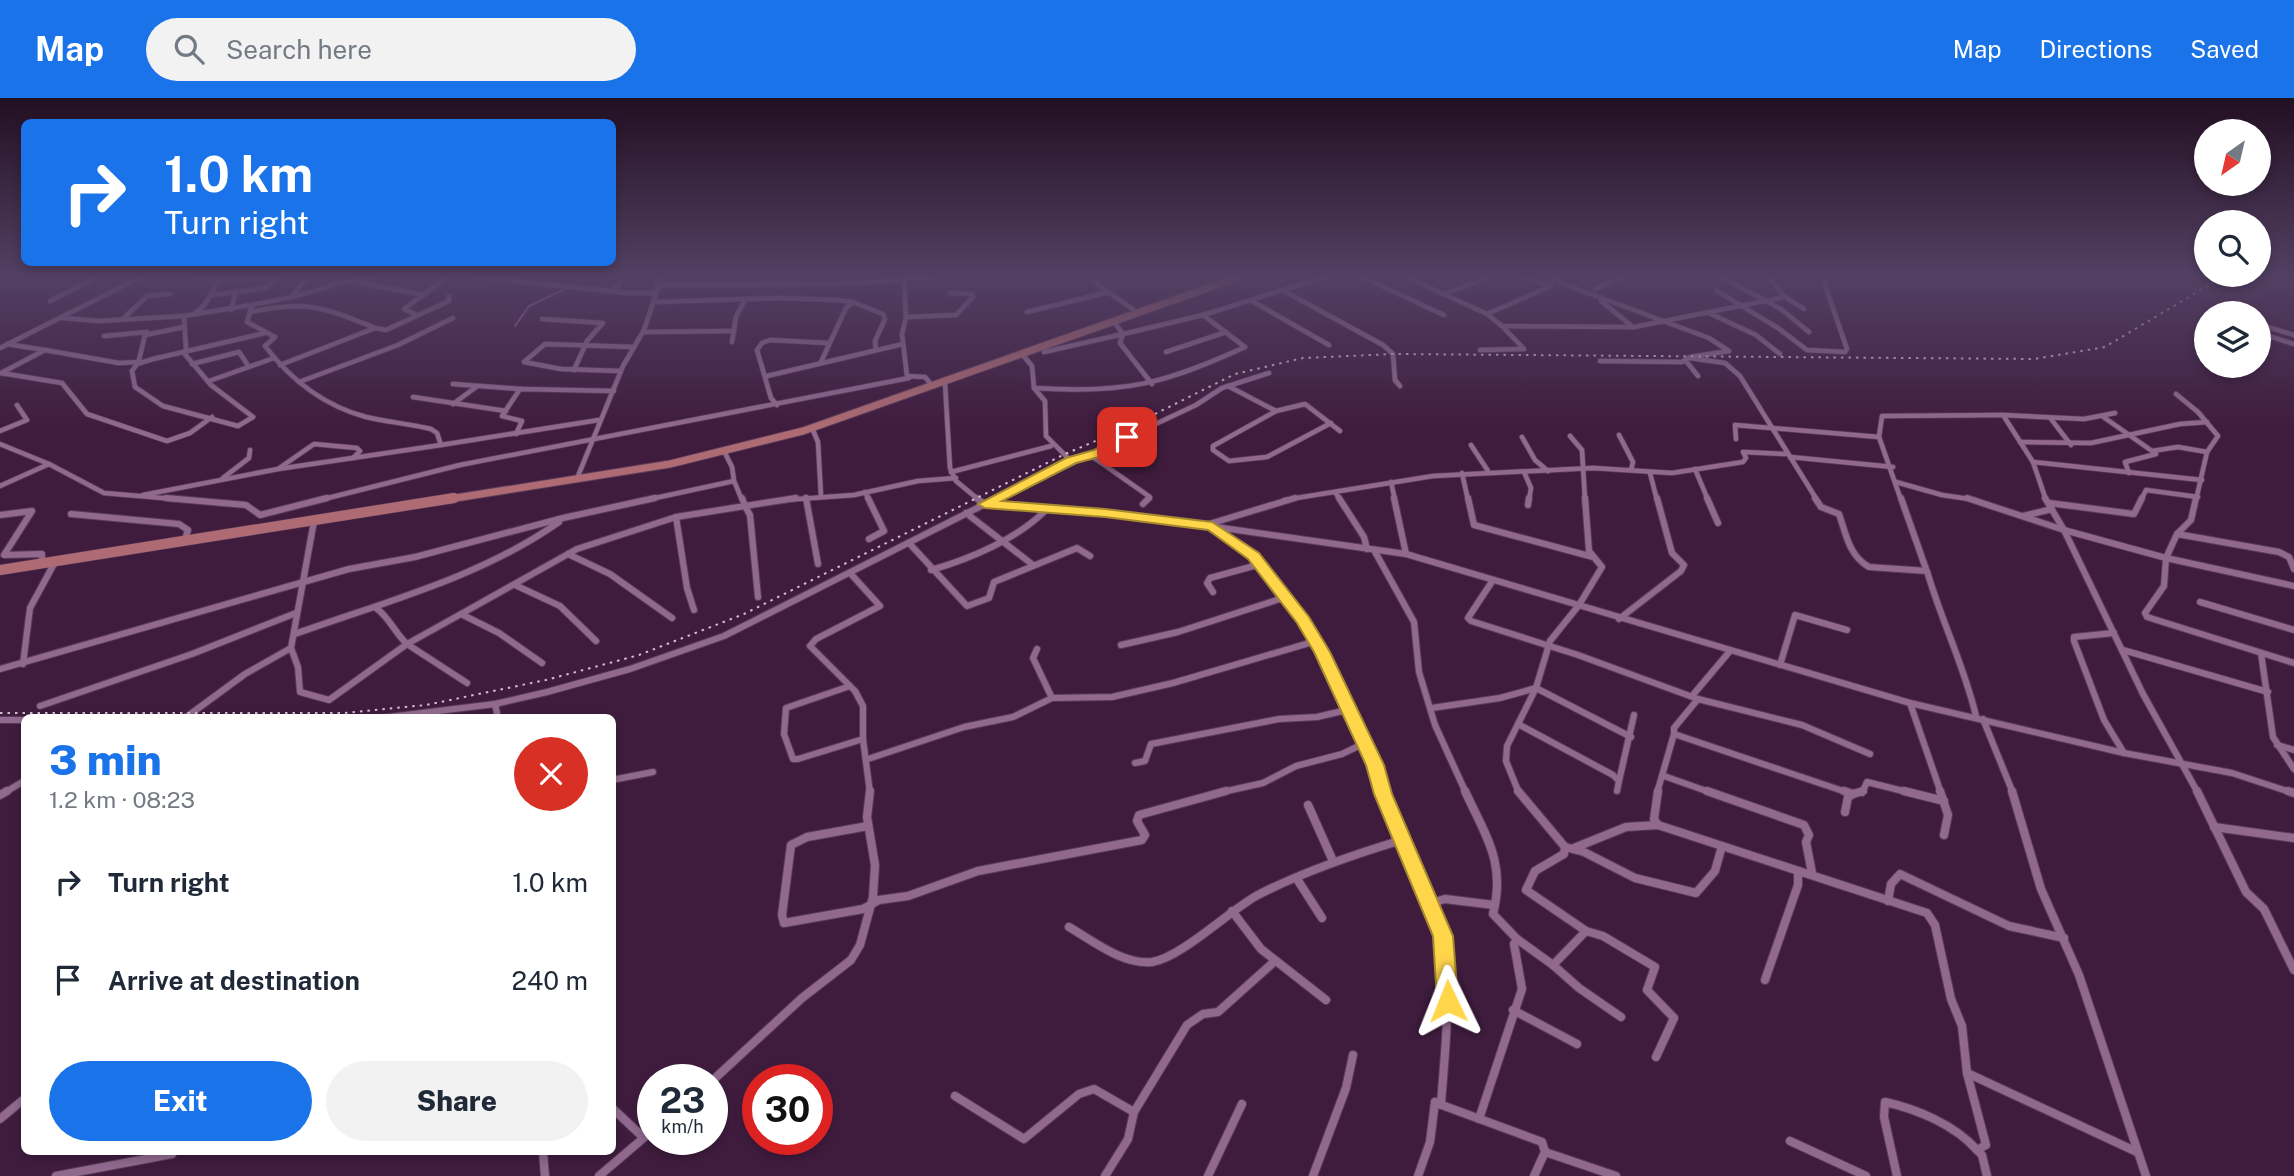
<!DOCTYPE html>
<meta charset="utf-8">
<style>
:root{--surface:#fff;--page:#f2f2f3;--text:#1f2937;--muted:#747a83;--accent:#1a73e8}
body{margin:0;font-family:"Public Sans",sans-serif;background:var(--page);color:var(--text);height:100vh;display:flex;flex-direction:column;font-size:26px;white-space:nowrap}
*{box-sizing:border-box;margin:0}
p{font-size:23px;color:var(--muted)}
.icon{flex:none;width:38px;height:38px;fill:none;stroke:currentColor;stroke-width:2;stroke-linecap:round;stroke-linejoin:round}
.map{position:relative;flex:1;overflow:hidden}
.side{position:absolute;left:21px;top:616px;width:595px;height:441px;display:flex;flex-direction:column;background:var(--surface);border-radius:10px;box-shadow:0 4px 10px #0003}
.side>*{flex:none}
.guide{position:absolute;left:21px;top:21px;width:595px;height:147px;border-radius:10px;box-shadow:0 4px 10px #0003;background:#1a73e8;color:#fff;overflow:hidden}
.needle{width:46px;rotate:214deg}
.controls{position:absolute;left:2194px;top:21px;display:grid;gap:14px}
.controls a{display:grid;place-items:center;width:77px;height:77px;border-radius:50%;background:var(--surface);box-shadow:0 4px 10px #0003;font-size:35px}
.speed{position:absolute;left:637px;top:966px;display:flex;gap:14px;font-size:35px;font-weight:700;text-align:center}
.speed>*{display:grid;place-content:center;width:91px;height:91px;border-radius:50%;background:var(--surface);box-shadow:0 4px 10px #0003;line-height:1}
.speed small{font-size:18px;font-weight:400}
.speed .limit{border:10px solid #d22;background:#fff;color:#111}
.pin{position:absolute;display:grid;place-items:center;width:60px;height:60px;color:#fff;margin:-30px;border-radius:14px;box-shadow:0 4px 10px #0006}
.me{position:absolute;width:77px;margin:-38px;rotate:358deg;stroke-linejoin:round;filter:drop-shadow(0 0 5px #0008)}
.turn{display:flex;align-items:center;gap:24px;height:147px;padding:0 28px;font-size:32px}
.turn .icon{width:91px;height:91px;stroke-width:2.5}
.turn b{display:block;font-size:49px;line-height:60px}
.round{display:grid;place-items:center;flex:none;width:74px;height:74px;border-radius:37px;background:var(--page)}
.overview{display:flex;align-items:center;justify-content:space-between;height:119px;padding:0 28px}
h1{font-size:42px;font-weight:800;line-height:52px;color:var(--accent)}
.cta{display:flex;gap:14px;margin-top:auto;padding:14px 28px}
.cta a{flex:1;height:80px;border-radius:42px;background:var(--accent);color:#fff;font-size:28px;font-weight:800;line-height:80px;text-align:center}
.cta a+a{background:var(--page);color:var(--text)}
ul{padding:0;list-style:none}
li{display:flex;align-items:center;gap:21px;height:98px;padding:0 28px}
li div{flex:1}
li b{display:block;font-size:26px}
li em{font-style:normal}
header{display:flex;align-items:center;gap:42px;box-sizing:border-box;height:98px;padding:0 35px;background:var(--accent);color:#fff}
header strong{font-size:33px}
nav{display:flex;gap:38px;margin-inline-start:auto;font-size:24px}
.search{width:490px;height:63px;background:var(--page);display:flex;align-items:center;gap:18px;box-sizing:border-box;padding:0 24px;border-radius:38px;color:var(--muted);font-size:26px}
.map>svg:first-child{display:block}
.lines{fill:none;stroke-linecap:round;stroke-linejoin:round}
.stream{stroke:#a261a1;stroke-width:2}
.minor-far2-casing{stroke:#593b58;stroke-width:6}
.minor-far1-casing{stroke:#593b58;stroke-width:8}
.minor-casing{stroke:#593b58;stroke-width:10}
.primary-far1-casing{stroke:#593b58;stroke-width:9}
.primary-casing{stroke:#593b58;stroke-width:11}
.minor-far2{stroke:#91698f;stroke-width:4.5}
.minor-far1{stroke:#91698f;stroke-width:6}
.minor{stroke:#91698f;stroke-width:8}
.primary-far1{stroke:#ae6b73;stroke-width:7}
.primary{stroke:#ae6b73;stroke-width:10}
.rail{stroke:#d2bcd1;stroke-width:2;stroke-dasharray:2.5 5;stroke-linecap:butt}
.route{fill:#ffd54a;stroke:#a68a30;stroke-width:2}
</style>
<header>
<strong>Map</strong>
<div class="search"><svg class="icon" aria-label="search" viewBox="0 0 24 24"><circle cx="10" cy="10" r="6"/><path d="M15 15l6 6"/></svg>Search here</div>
<nav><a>Map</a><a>Directions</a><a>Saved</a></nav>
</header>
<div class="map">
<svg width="2294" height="1078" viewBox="0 0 2294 1078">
<rect width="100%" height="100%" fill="#3f1c3e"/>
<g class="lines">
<!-- stream -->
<g class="stream">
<polyline points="573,187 587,178"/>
<polyline points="515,228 529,208 565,191"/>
</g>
<defs>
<g id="minor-far2">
<polyline points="182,178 221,181 279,179"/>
<polyline points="467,178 628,195 656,195"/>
<polyline points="1093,178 1098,187 1134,212"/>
<polyline points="1220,178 1223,180"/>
<polyline points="1360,178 1444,217"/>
<polyline points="1405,178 1487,216 1502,228 1634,229 1785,199 1768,178"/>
<polyline points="1521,178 1549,188"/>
<polyline points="1719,178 1781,211 1809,234"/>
<polyline points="904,180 906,219 902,236 907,278 925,279 930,285"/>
<polyline points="904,180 948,178"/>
<polyline points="1553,182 1709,240 1729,253 1690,259 1682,264 1600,263"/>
<polyline points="361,185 424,197"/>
<polyline points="657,187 832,186 904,182"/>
<polyline points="1595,191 1624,178"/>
<polyline points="612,193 623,182"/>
<polyline points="1284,193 1383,247 1393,256 1395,282 1400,288"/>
<polyline points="1717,193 1778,230 1807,252 1845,254 1847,251 1823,181"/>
<polyline points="1444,196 1492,178"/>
<polyline points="211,197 265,190 280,178"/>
<polyline points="293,197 305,182"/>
<polyline points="1785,199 1804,211"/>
<polyline points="50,203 99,178"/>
<polyline points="1252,203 1329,247"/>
<polyline points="1601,203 1633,229"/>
<polyline points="653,204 778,200 838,202 853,204 883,216 885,221 875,243 876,252"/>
<path d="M252 208 247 224 275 239 265 248C291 282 325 308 366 319 388 324 410 326 431 331L437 335 441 347 599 322"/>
<polyline points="231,212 236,193"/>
<path d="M250 214C307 202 323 209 375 230"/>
<polyline points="1027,214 1109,194"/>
<polyline points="1707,214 1756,237 1780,256"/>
<path d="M194 216C214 201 207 195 222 180"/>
<polyline points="1487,216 1551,188 1553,182 1561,178"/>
<polyline points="417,217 404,211 449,178"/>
<polyline points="1203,217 1328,178"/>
<polyline points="906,219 956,217 973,199 972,196 950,195"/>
<polyline points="64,220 99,223 184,218"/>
<polyline points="124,220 147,198 170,196"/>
<polyline points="542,221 603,225 587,243 574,272"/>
<polyline points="2264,228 2294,237"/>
<polyline points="644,234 734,233"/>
<polyline points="2259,235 2294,246"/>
<polyline points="104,238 147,234"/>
<polyline points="732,244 736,219 744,204"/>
<polyline points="7,246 44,252"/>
<polyline points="0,250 139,180 137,178"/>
<path d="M186 251 184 218C234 209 285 204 333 187 347 182 361 184 375 178"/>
<polyline points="1480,252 1524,251 1502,228"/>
<polyline points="183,254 211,287 253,319 238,328 163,308 135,289 132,273 137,266 153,261 265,235"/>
<polyline points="1044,254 1123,236 1120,245 1152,286"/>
<polyline points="1166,254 1226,234"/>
<path d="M1022 256 1032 268 1034 290C1124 296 1164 286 1245 249L1203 217 1123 236 1114 224"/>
<polyline points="1690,260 1725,265 1740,278 1817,402"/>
<polyline points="139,262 145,237 184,229"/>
<polyline points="1686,263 1698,278"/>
<polyline points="821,264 846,210 853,204"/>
<polyline points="192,266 239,254 249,269"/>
<polyline points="280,267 375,230 386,232 449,203 449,198"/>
<polyline points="621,273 561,271 524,264 545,246 634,249"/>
<polyline points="1,275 62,285 87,316 167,343 190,335 212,319"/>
<polyline points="1,275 45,252 119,265 139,264"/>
<polyline points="767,278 903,246"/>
<polyline points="209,283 274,260"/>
<polyline points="299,284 398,247 453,220"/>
<polyline points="945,285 950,370 956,383 979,402"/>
<polyline points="453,286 520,291"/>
<polyline points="1228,288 1276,313 1213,348 1213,352 1229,363 1267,359 1331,325"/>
<polyline points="1034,290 1045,303 1046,338 1071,363"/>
<polyline points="2176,296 2198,314 2218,338 2207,354 2196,402"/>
<polyline points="413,299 506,313"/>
<polyline points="453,306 476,289"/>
<polyline points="777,307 771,300 757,252 762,245 770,242 829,245"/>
<polyline points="1276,313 1305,306 1340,333"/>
<polyline points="2102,318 2152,353 2178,349 2207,354"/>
<polyline points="2051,321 2071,347"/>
<polyline points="812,330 818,344 821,398"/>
<polyline points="0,333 27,322 17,307"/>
<polyline points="516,336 522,323 502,318 520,291 614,293"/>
<polyline points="1619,337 1633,364 1631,372"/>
<polyline points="1570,338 1582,352 1585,402"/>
<polyline points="1522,339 1535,362 1548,373"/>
<polyline points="1879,339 1901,402"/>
<polyline points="1736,341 1735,327 1879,339 1882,318 2003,317"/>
<polyline points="2020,344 2091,345 2180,326 2207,324"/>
<polyline points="0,346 49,366 104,395 186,402"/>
<polyline points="1471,347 1488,373"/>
<polyline points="1090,357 1150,399 1147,402"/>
<polyline points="1790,359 1893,369"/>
<polyline points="2033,364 2202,382"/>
<polyline points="278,371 314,346 357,350 360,353 353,360"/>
<polyline points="1695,371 1708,402"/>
<polyline points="951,374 1051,348"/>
<polyline points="1524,374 1531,390 1529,402"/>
<polyline points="1462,375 1468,402"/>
<polyline points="1650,375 1657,402"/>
<polyline points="2129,375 2125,364 2156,356 2154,354"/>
<polyline points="578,378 623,268 644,232 662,178"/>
<polyline points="223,380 249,360 250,352"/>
<polyline points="734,383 742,402"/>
<polyline points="1391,384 1395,402"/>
<polyline points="1896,384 1942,397 1976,402"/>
<polyline points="0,388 49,366"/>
<polyline points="865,394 869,402"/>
<polyline points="1335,394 1340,402"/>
<polyline points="143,397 278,371 441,347"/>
<polyline points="806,399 807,402"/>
<polyline points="320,402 460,367 909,280"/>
<polyline points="646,402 734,383 732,369 724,353"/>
<polyline points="785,402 854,397 918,383 956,380"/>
<polyline points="994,402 1196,307 1222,290 1269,275"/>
<polyline points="1284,402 1433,378 1593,370 1672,375 1743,364 1746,360 1743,354 1786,356"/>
<polyline points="2046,402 2033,364 2003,317 2084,321 2115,315"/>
<polyline points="2141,402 2146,392 2198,399"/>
</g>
<g id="minor-far1">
<polyline points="166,400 246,407 260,417 327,400"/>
<polyline points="806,400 818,466"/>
<polyline points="868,400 884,433 869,441"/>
<polyline points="976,400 985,406 1138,418 1406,456 1910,605 2124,655 2232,675 2293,695"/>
<polyline points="1339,400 1364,439 1367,451"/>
<polyline points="1394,400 1406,456"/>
<polyline points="1468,400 1474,427 1593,459"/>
<polyline points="1707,400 1718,425"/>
<path d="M1815 400 1821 409 1839 416C1846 436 1849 458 1869 469L1927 473C1941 522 1964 567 1976 618"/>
<polyline points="1901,400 1926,471"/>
<polyline points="1967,400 2064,432 2166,460 2294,488"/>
<polyline points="2045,400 2064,432 2143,596 2198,695"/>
<polyline points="2196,400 2191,422 2177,436 2166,460 2164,488 2145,515 2147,519 2294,565"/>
<polyline points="2049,405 2134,416 2142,400"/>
<polyline points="1143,406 1149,400"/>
<polyline points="1528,407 1529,400"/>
<polyline points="966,415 1033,467"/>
<polyline points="71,416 179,426 188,432 186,438"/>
<polyline points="0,417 32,413 4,457 42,456 42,460"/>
<polyline points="2023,418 2052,411"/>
<polyline points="676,419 687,490 694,512"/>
<polyline points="314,423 291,550 298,569 300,594 329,602 407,546 467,585"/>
<polyline points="1206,427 1295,400"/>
<polyline points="1217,431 1261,466 1322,554 1375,667 1384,695"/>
<polyline points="2177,436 2279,454 2289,459 2294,471"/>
<polyline points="909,445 967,508 989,500 994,484 1077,450 1090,458"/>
<polyline points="1374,452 1414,524 1419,574 1435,627 1466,695"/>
<polyline points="568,456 610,476 672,520"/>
<path d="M931 472C970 461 1017 441 1046 412"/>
<polyline points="850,475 880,508 816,541 810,548 855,593 863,608 863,641 870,695"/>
<polyline points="1493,482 1468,520 1471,523 1578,557 1698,601 1802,627 1870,656"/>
<polyline points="515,487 560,508 596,543"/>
<polyline points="1213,494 1207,485 1210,480 1261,466"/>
<polyline points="758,499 750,417 745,408 796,400"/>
<polyline points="2200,504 2294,532"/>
<path d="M376 510C389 519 395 535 407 546L461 516"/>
<polyline points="1619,521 1681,473 1684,467 1672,455 1657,400"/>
<polyline points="2114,535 2074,539 2074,543 2104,622 2124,655"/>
<path d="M295 536C384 504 481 479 559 424"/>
<polyline points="1121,547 1178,534 1286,499"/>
<polyline points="1037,551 1033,560 1052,600"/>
<polyline points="2123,552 2268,594"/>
<polyline points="2261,555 2273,639 2294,671"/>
<polyline points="542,565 499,535 461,516 577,451 676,419 745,408 742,400"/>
<polyline points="23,566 30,510 55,464"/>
<polyline points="1780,567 1795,517 1847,532"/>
<polyline points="0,571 349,471 415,459 563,420 655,400"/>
<polyline points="850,588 786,610 784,636 793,661 798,661 863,641"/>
<polyline points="1692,598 1730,553"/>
<polyline points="1698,601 1674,630 1674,636 1849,695"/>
<polyline points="1910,605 1941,695"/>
<polyline points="495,606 498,620"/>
<polyline points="40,608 192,556 296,515"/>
<polyline points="1432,610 1500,600 1536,590 1631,639"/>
<polyline points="185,620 245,576 291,550"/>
<polyline points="381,620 495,606 547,594 630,571 724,538 997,400"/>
<polyline points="1983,621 2013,695"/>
<polyline points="0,622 24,622"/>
<polyline points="1518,626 1613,677 1619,683 1617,693"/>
<polyline points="2277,647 2294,652"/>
<polyline points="868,661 964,629 1013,619 1052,600 1112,599 1173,585 1316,543"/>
<polyline points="1135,665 1145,663 1151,646 1279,621 1317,619 1347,612"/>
<polyline points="1664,678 1712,695"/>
<polyline points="612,682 653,674"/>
<polyline points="1619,683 1634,617"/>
<polyline points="4,695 24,683"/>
<polyline points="1218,695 1263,685 1296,668 1342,656 1363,646"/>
<polyline points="1519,695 1506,663 1507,648 1536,590 1550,543 1579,507 1602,469 1589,453 1585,400"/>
<polyline points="1657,695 1674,636"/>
<polyline points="1862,695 1867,684 1911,695"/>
</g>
<g id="minor">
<path d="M1384 693C1398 737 1424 777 1437 821 1455 881 1445 946 1441 1007L1435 1004"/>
<path d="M1465 693C1486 739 1506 764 1493 816L1517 841 1514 846 1522 891 1479 1021"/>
<polyline points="1518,693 1565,749 1584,754 1635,780 1696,795 1715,773 1722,748"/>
<polyline points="1658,693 1654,721 1658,727"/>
<polyline points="1707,693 1804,727 1809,737 1806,744 1812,775"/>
<polyline points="1844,693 1853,696 1863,693"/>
<polyline points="1904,693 1944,703"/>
<polyline points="1940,693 1948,717 1944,737"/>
<polyline points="2012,693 2041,791 2079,877 2146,1078"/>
<polyline points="2197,693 2246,794 2264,811 2294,872"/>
<polyline points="2288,693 2294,695"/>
<polyline points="0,697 7,693"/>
<polyline points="1308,707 1333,763"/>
<polyline points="1845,714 1848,699 1853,696"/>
<polyline points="868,728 807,739 791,747 782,817 784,825 863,811 879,802 908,798 978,773 1142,742 1145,737 1137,723 1139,717 1226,693"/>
<polyline points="2214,729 2294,740"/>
<polyline points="1565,749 1564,756 1535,773 1526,792 1586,833 1603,838 1655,869 1647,892 1674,920 1656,959"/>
<path d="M1574 750 1626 729 1658 727 1927 815 1935 827 1951 901 1962 928 1967 975 1986 1047 1977 1052C1955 1027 1917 1011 1885 1004L1884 1019 1897 1078"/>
<polyline points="1297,781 1322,820"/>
<polyline points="1888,803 1891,786 1900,776 2009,828 2064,840"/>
<polyline points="1431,805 1445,801 1494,807"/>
<polyline points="1232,813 1261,851 1326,902"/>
<path d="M1069 829C1093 843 1123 867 1152 864 1180 860 1228 814 1256 798 1302 774 1352 757 1402 742"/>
<polyline points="1517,841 1553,867 1586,833"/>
<polyline points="1553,867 1579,890 1621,919"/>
<polyline points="1765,882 1798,787 1798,774"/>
<polyline points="1513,912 1577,946"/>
<polyline points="1967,975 2137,1054"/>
<polyline points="712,983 802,900 851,862 860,847 873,799 875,767 867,719 870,693"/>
<polyline points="955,998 1024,1041 1079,996 1094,991 1134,1014 1128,1041 1105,1078"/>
<polyline points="1439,1006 1542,1044 1545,1054 1534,1078"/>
<polyline points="612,1010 643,1039"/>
<polyline points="1134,1014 1187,927 1203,916 1218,914 1275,863"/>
<polyline points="0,1021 24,1001"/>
<polyline points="1790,1043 1866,1078"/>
<polyline points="1977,1052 1982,1057 1987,1078"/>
<polyline points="543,1054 545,1078"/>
<polyline points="1545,1054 1616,1078"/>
<polyline points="56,1078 172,1056"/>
<polyline points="599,1078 653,1032"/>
<polyline points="1208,1078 1242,1006"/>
<polyline points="1313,1078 1346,990 1353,957"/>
<polyline points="1418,1078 1430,1044 1435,1004"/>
</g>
<polyline id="primary-far1" points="443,402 670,366 803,333 1242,178"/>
<polyline id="primary" points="0,472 454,400"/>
</defs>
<!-- minor-far2 casing -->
<use href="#minor-far2" class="minor-far2-casing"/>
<!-- minor-far1 casing -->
<use href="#minor-far1" class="minor-far1-casing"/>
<!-- minor casing -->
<use href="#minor" class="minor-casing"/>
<!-- primary-far1 casing -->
<use href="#primary-far1" class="primary-far1-casing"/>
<!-- primary casing -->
<use href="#primary" class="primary-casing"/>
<!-- minor-far2 -->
<use href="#minor-far2" class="minor-far2"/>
<!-- minor-far1 -->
<use href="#minor-far1" class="minor-far1"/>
<!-- minor -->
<use href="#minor" class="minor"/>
<!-- primary-far1 -->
<use href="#primary-far1" class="primary-far1"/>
<!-- primary -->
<use href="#primary" class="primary"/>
<!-- rail -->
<polyline class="rail" points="0,615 344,615 426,607 546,582 639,557 744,516 1063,357 1139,324 1235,276 1303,260 1393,256 2034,261 2105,249 2224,178"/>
</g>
<!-- sky -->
<linearGradient id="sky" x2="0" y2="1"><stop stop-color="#230f22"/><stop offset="0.54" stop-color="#524063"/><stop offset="1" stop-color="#524063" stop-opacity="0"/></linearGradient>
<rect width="2294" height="329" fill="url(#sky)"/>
<!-- route -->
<polygon class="route" points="1122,337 1133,339 1103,358 1076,365 1002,403 1105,411 1212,424 1259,455 1309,519 1330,554 1384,667 1392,696 1453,838 1458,903 1455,909 1448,912 1440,909 1437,903 1433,838 1374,696 1366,667 1314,554 1297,525 1248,461 1208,432 1105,419 985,410 978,406 1066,360 1094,352"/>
</svg>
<div class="controls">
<a><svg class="needle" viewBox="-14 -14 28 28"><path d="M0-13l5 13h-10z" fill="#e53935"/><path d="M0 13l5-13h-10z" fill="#747a83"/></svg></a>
<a><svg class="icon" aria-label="search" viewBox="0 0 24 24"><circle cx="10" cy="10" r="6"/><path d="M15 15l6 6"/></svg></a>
<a><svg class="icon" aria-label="layers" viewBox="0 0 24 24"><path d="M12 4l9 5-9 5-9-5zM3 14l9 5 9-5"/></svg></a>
</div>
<div class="speed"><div>23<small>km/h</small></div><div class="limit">30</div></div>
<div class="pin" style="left:1127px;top:339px;background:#d93025"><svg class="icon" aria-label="arrive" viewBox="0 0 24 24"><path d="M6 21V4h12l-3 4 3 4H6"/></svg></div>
<svg class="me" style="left:1448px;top:903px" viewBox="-20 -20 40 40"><path d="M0-17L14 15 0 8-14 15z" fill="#ffd54a" stroke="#fff" stroke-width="4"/></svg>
<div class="guide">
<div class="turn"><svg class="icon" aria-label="right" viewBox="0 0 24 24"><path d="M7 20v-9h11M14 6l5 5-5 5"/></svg><div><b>1.0 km</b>Turn right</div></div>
</div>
<section class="side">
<div class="overview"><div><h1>3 min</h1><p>1.2 km · 08:23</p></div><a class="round" style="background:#d93025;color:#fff"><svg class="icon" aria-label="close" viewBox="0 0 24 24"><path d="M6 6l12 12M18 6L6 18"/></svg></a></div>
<ul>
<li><svg class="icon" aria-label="right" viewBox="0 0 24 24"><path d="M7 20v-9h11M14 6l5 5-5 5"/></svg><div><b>Turn right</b></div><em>1.0 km</em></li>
<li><svg class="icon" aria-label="arrive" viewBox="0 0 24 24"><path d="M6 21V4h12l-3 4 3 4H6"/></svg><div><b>Arrive at destination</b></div><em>240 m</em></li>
</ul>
<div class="cta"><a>Exit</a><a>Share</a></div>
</section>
</div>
